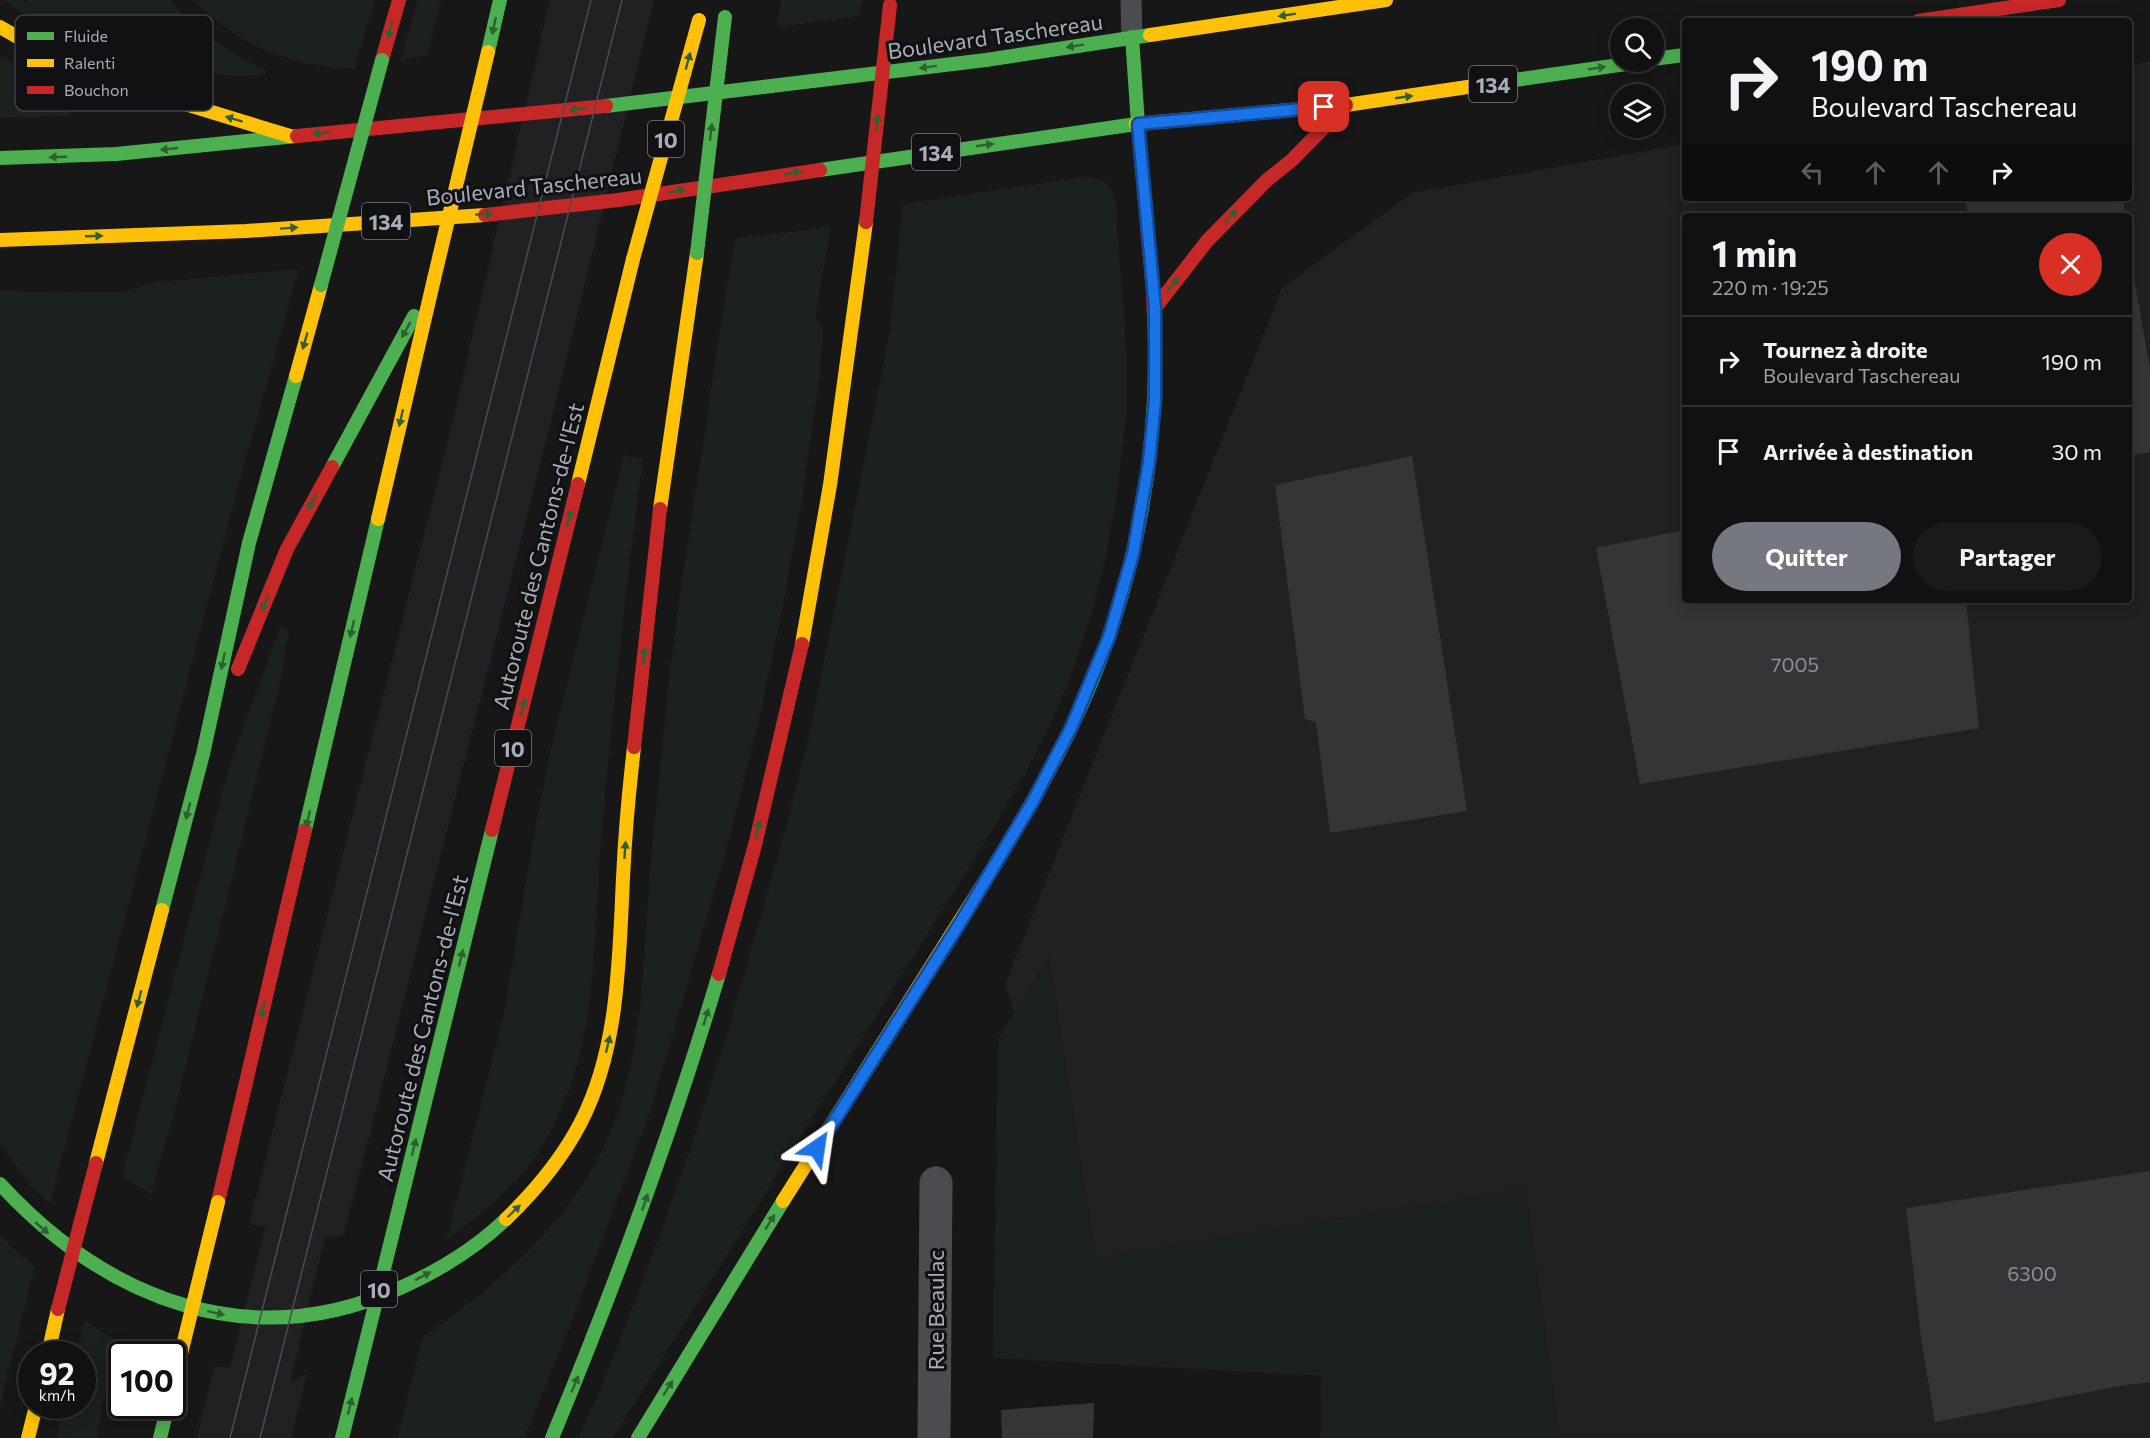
<!DOCTYPE html>
<html lang="fr">
<meta charset="utf-8">
<style>
:root{--surface:#111;--page:#1a1a1a;--text:#f1f3f6;--muted:#9c9d9f;--line:#303131;--accent:#757880}
body{margin:0;font-family:Commissioner,sans-serif;background:var(--page);color:var(--text);height:100vh;display:flex;flex-direction:column;font-size:22px;white-space:nowrap}
*{box-sizing:border-box;margin:0}
p{font-size:20px;color:var(--muted)}
.icon{flex:none;width:33px;height:33px;fill:none;stroke:currentColor;stroke-width:2;stroke-linecap:round;stroke-linejoin:round}
.map{position:relative;flex:1;overflow:hidden}
.panel{position:absolute;left:1682px;top:213px;width:450px;height:390px;display:flex;flex-direction:column;background:var(--surface);border-radius:6px;box-shadow:0 3px 15px #0003,0 0 0 2px var(--line)}
.panel>*{flex:none}
.guide{position:absolute;left:1682px;top:18px;width:450px;height:183px;border-radius:6px;box-shadow:0 3px 15px #0003,0 0 0 2px var(--line);background:#111;color:var(--text);overflow:hidden}
.tools{position:absolute;left:1610px;top:18px;display:grid;gap:12px}
.tools a{display:grid;place-items:center;width:54px;height:54px;border-radius:50%;background:var(--surface);box-shadow:0 3px 15px #0003,0 0 0 2px var(--line);font-size:30px}
.speed{position:absolute;left:18px;top:1341px;display:flex;gap:12px;font-size:30px;font-weight:700;text-align:center}
.speed>*{display:grid;place-content:center;width:78px;height:78px;border-radius:50%;background:var(--surface);box-shadow:0 3px 15px #0003,0 0 0 2px var(--line);line-height:1}
.speed small{font-size:15px;font-weight:400}
.speed .limit{border:3px solid #111;border-radius:9px;background:#fff;color:#111}
.pin{position:absolute;display:grid;place-items:center;width:51px;height:51px;color:#fff;margin:-26px;border-radius:12px;box-shadow:0 3px 9px #0006}
.me{position:absolute;width:66px;margin:-33px;rotate:32deg;stroke-linejoin:round;filter:drop-shadow(0 0 4px #0008)}
.turn{display:flex;align-items:center;gap:21px;height:126px;padding:0 30px;font-size:27px}
.turn .icon{width:78px;height:78px;stroke-width:2.5}
.turn b{display:block;font-size:42px;line-height:51px}
.lanes{display:flex;align-items:center;height:57px;padding:0 30px;background:#0003;justify-content:center;gap:30px;direction:ltr}
.lanes .off{opacity:.35}
.round{display:grid;place-items:center;flex:none;width:63px;height:63px;border-radius:32px;background:var(--page)}
.headline{display:flex;align-items:center;justify-content:space-between;height:102px;padding:0 30px}
h1{font-size:36px;font-weight:700;line-height:45px}
.action{display:flex;gap:12px;margin-top:auto;padding:12px 30px}
.action a{flex:1;height:69px;border-radius:36px;background:var(--accent);color:#fff;font-size:24px;font-weight:700;line-height:69px;text-align:center}
.action a+a{background:var(--page);color:var(--text)}
ul{padding:0;list-style:none}
li{display:flex;align-items:center;gap:18px;height:90px;padding:0 30px;border-top:2px solid var(--line)}
li div{flex:1}
li b{display:block;font-size:22px}
li em{font-style:normal}
.map>svg:first-child{display:block}
.built{fill:#212124;fill-rule:evenodd}
.green{fill:#1b211c}
.building{fill:#343537}
.lines{fill:none;stroke-linecap:round;stroke-linejoin:round}
.lane{stroke:#4b4c50;stroke-width:21}
.street{stroke:#4b4c50;stroke-width:33}
.fast{stroke:#4caf50;stroke-width:14}
.slow{stroke:#ffc107;stroke-width:14}
.jam{stroke:#c62828;stroke-width:14}
.tram{stroke:#4b4c4f;stroke-width:1.5}
.fast-bridge{stroke:#4caf50;stroke-width:14}
.slow-bridge{stroke:#ffc107;stroke-width:14}
.jam-bridge{stroke:#c62828;stroke-width:14}
.oneway{fill:#2e6032}
.route-casing{stroke:#114b97;stroke-width:15}
.route{stroke:#1a73e8;stroke-width:10}
.labels{text-anchor:middle;dominant-baseline:central;stroke-width:6;stroke-linejoin:round;paint-order:stroke}
.number-label{font-size:20px;fill:#8b8f98}
.shield{fill:#111113;stroke:#7b7e86;stroke-width:1.5}
.shield-label{font-size:21px;font-weight:bold;fill:#a8adb8}
.street-label{font-size:22px;fill:#a8adb8;stroke:#111113}
.key{fill:#111113;stroke:#3e4045;stroke-width:1.5}
.key-label{font-size:16px;fill:#a8adb8}
</style>
<div class="map">
<svg width="2150" height="1438" viewBox="0 0 2150 1438">
<rect width="100%" height="100%" fill="#171717"/>
<!-- built -->
<g class="built">
<polygon points="550,0 654,0 550,426 344,1235 325,1238 290,1382 307,1374 291,1438 197,1438 214,1366 230,1367 265,1227 249,1224 454,416"/>
<path d="M2150 61V1438H1320L1322 1376 1096 1257 1005 984 1282 288 1412 193 1684 144V198H2128L2129 65ZM1684 216H2128V600H1684Z"/>
</g>
<!-- green -->
<g class="green">
<path d="M4 0H23L27 2 29 0H171C195 31 231 53 265 70V74C240 79 212 74 187 69 122 58 57 42 4 0Z"/>
<path d="M193 0H375L354 69C292 67 237 45 193 0Z"/>
<polygon points="417,0 441,0 427,56 401,60"/>
<polygon points="781,0 862,0 860,16 777,27"/>
<polygon points="0,56 75,93 71,116 0,118"/>
<path d="M1083 177C1119 177 1116 202 1117 228 1118 238 1119 247 1119 256 1124 307 1128 359 1126 410 1126 424 1123 437 1122 451 1113 543 1091 634 1053 719 1036 757 1013 794 992 831L613 1438H578L601 1388 646 1272 691 1147 725 1042 783 838 810 732 889 335 903 204Z"/>
<path d="M831 227 815 316 823 330 819 378 804 488 782 611 758 725 723 862 650 1112 567 1334 524 1438H397L423 1337C494 1288 568 1224 605 1144 641 1066 642 983 648 899 652 842 659 785 664 727 673 630 689 535 704 438 714 371 723 305 736 238Z"/>
<polygon points="299,269 245,461 50,1204 31,1186 0,1144 0,291 122,292 155,282"/>
<path d="M624 455 643 459C626 586 612 714 601 842 593 931 599 1026 561 1109 554 1124 546 1140 538 1153 516 1189 478 1215 446 1241L503 1018 535 828 552 744Z"/>
<polygon points="280,628 289,631 280,684 173,1118 151,1194 122,1177 230,763"/>
<polygon points="1049,956 1096,1257 1526,1188 1560,1438 1320,1438 1321,1376 993,1358 998,1039"/>
<polygon points="0,1234 12,1248 35,1266 0,1407"/>
<polygon points="85,1321 116,1340 96,1438 56,1438 64,1406 82,1406 82,1354 76,1354"/>
</g>
<!-- building -->
<g class="building">
<polygon points="1965,198 2123,198 2126,216 1968,216"/>
<polygon points="2128,242 2150,370 2150,452 2128,456"/>
<polygon points="1412,456 1467,811 1330,833 1316,722 1305,719 1275,485"/>
<polygon points="1684,530 1684,600 1966,600 1979,728 1640,784 1596,548"/>
<polygon points="2150,1171 2150,1382 2120,1386 1935,1422 1921,1338 1906,1208"/>
<polygon points="1094,1403 1093,1438 1002,1438 1001,1410"/>
</g>
<g class="lines">
<!-- lane -->
<polyline class="lane" points="1131,0 1132,37"/>
<!-- street -->
<polyline class="street" points="934,1438 936,1183"/>
<!-- fast -->
<g class="fast">
<polyline points="1132,37 1138,124"/>
<polyline points="488,52 500,0"/>
<polyline points="1653,59 1684,55"/>
<polyline points="1508,81 1640,62"/>
<polyline points="606,106 986,60 1150,35"/>
<polyline points="0,158 116,154 297,136"/>
<polyline points="820,170 1136,124"/>
<polyline points="332,467 414,316"/>
<polyline points="305,830 378,519"/>
<path d="M985 881C1016 830 1047 779 1072 726 1129 607 1157 477 1155 346"/>
<polyline points="162,910 203,754 249,543 296,376"/>
<path d="M0 1184C107 1300 250 1356 400 1288 438 1271 476 1248 506 1219"/>
<polyline points="400,1204 492,830"/>
<polyline points="160,1438 168,1406"/>
<polyline points="342,1438 358,1374"/>
<path d="M552 1438C615 1286 672 1132 719 974"/>
<polyline points="638,1438 783,1201"/>
</g>
<!-- slow -->
<g class="slow">
<polyline points="0,27 59,61 120,84 290,136"/>
<polyline points="1150,35 1386,0"/>
<polyline points="1136,124 1346,105 1508,81"/>
<polyline points="0,240 246,231 485,215"/>
<polyline points="296,376 321,285"/>
<polyline points="578,484 633,259"/>
<polyline points="660,509 697,253"/>
<polyline points="378,519 434,279"/>
<polyline points="802,644 830,485 866,222"/>
<polyline points="96,1163 162,910"/>
<polyline points="783,1201 985,881"/>
<path d="M506 1219C536 1190 562 1159 581 1122 619 1048 619 959 623 878 625 834 629 790 634 747"/>
<polyline points="48,1354 58,1309"/>
<polyline points="28,1438 36,1406"/>
</g>
<!-- jam -->
<g class="jam">
<polyline points="1918,21 2059,0"/>
<polyline points="382,60 399,0"/>
<polyline points="1138,124 1153,291 1155,346"/>
<polyline points="297,136 606,106"/>
<polyline points="485,215 618,200 820,170"/>
<polyline points="1155,308 1207,241 1267,180 1292,160 1346,105"/>
<polyline points="238,669 287,549 332,467"/>
<polyline points="634,747 660,509"/>
<polyline points="492,830 578,484"/>
<polyline points="719,974 755,845 802,644"/>
<polyline points="218,1202 305,830"/>
</g>
<!-- tram -->
<g class="tram">
<polyline points="230,1438 591,0"/>
<polyline points="260,1438 622,0"/>
</g>
<!-- fast-bridge -->
<g class="fast-bridge">
<polyline points="697,253 725,17"/>
<polyline points="321,285 382,60"/>
<polyline points="358,1374 400,1204"/>
</g>
<!-- slow-bridge -->
<g class="slow-bridge">
<polyline points="633,259 699,20"/>
<polyline points="434,279 488,52"/>
<polyline points="177,1370 218,1202"/>
</g>
<!-- jam-bridge -->
<g class="jam-bridge">
<polyline points="866,222 890,5"/>
<polyline points="58,1309 96,1163"/>
</g>
</g>
<!-- one-way arrows -->
<defs><path id="oneway-solid" d="M-6-.8H1V-3.2L6.5 0L1 3.2V.8H-6Z" transform="scale(1.5)"/></defs>
<g class="oneway">
<use href="#oneway-solid" transform="translate(1287 15) rotate(171)"/>
<use href="#oneway-solid" transform="translate(494 26) rotate(102)"/>
<use href="#oneway-solid" transform="translate(390 30) rotate(105)"/>
<use href="#oneway-solid" transform="translate(1075 46) rotate(171)"/>
<use href="#oneway-solid" transform="translate(688 61) rotate(-75)"/>
<use href="#oneway-solid" transform="translate(928 67) rotate(173)"/>
<use href="#oneway-solid" transform="translate(1597 68) rotate(-9)"/>
<use href="#oneway-solid" transform="translate(1404 97) rotate(-8)"/>
<use href="#oneway-solid" transform="translate(578 109) rotate(174)"/>
<use href="#oneway-solid" transform="translate(234 119) rotate(-163)"/>
<use href="#oneway-solid" transform="translate(877 123) rotate(-84)"/>
<use href="#oneway-solid" transform="translate(711 132) rotate(-83)"/>
<use href="#oneway-solid" transform="translate(321 133) rotate(175)"/>
<use href="#oneway-solid" transform="translate(985 145) rotate(-8)"/>
<use href="#oneway-solid" transform="translate(169 149) rotate(174)"/>
<use href="#oneway-solid" transform="translate(58 157) rotate(178)"/>
<use href="#oneway-solid" transform="translate(793 173) rotate(-8)"/>
<use href="#oneway-solid" transform="translate(677 191) rotate(-9)"/>
<use href="#oneway-solid" transform="translate(484 214) rotate(-4)"/>
<use href="#oneway-solid" transform="translate(1231 216) rotate(-46)"/>
<use href="#oneway-solid" transform="translate(289 228) rotate(-4)"/>
<use href="#oneway-solid" transform="translate(94 236) rotate(-2)"/>
<use href="#oneway-solid" transform="translate(1173 284) rotate(-53)"/>
<use href="#oneway-solid" transform="translate(406 330) rotate(119)"/>
<use href="#oneway-solid" transform="translate(305 341) rotate(106)"/>
<use href="#oneway-solid" transform="translate(401 418) rotate(103)"/>
<use href="#oneway-solid" transform="translate(312 502) rotate(119)"/>
<use href="#oneway-solid" transform="translate(569 518) rotate(-77)"/>
<use href="#oneway-solid" transform="translate(265 603) rotate(112)"/>
<use href="#oneway-solid" transform="translate(352 629) rotate(103)"/>
<use href="#oneway-solid" transform="translate(644 656) rotate(-84)"/>
<use href="#oneway-solid" transform="translate(223 661) rotate(102)"/>
<use href="#oneway-solid" transform="translate(523 707) rotate(-76)"/>
<use href="#oneway-solid" transform="translate(188 811) rotate(105)"/>
<use href="#oneway-solid" transform="translate(308 819) rotate(103)"/>
<use href="#oneway-solid" transform="translate(758 829) rotate(-75)"/>
<use href="#oneway-solid" transform="translate(625 850) rotate(-86)"/>
<use href="#oneway-solid" transform="translate(461 958) rotate(-76)"/>
<use href="#oneway-solid" transform="translate(139 999) rotate(105)"/>
<use href="#oneway-solid" transform="translate(263 1009) rotate(103)"/>
<use href="#oneway-solid" transform="translate(706 1017) rotate(-73)"/>
<use href="#oneway-solid" transform="translate(608 1044) rotate(-77)"/>
<use href="#oneway-solid" transform="translate(414 1147) rotate(-76)"/>
<use href="#oneway-solid" transform="translate(645 1202) rotate(-71)"/>
<use href="#oneway-solid" transform="translate(514 1211) rotate(-44)"/>
<use href="#oneway-solid" transform="translate(770 1222) rotate(-58)"/>
<use href="#oneway-solid" transform="translate(42 1228) rotate(41)"/>
<use href="#oneway-solid" transform="translate(423 1276) rotate(-27)"/>
<use href="#oneway-solid" transform="translate(216 1313) rotate(12)"/>
<use href="#oneway-solid" transform="translate(575 1384) rotate(-67)"/>
<use href="#oneway-solid" transform="translate(668 1388) rotate(-58)"/>
<use href="#oneway-solid" transform="translate(350 1406) rotate(-76)"/>
</g>
<g class="lines">
<defs>
<polyline id="route" points="817,1148 960,923 1032,803 1071,728 1109,637 1133,554 1149,462 1155,400 1155,308 1138,124 1324,107"/>
</defs>
<!-- route casing -->
<use href="#route" class="route-casing"/>
<!-- route -->
<use href="#route" class="route"/>
</g>
<g class="labels">
<!-- number labels -->
<g class="number-label">
<text x="1795" y="664">7005</text>
<text x="2032" y="1273">6300</text>
</g>
<!-- shield labels -->
<g class="shield">
<rect x="1469" y="66" width="48" height="36" rx="4.5"/>
<rect x="648" y="121" width="36" height="36" rx="4.5"/>
<rect x="912" y="134" width="48" height="36" rx="4.5"/>
<rect x="362" y="203" width="48" height="36" rx="4.5"/>
<rect x="495" y="730" width="36" height="36" rx="4.5"/>
<rect x="361" y="1271" width="36" height="36" rx="4.5"/>
</g>
<g class="shield-label">
<text x="1493" y="84">134</text>
<text x="666" y="139">10</text>
<text x="936" y="152">134</text>
<text x="386" y="221">134</text>
<text x="513" y="748">10</text>
<text x="379" y="1289">10</text>
</g>
<!-- street labels -->
<g class="street-label">
<text transform="translate(995 36) rotate(-8)">Boulevard Taschereau</text>
<text transform="translate(534 186) rotate(-6)">Boulevard Taschereau</text>
<text transform="translate(538 556) rotate(-76)">Autoroute des Cantons-de-l'Est</text>
<text transform="translate(422 1028) rotate(-76)">Autoroute des Cantons-de-l'Est</text>
<text transform="translate(935 1310) rotate(-90)">Rue Beaulac</text>
</g>
</g>
<!-- legend -->
<rect x="15" y="15" width="198" height="96" rx="9" class="key"/>
<rect x="27" y="32" width="27" height="8" fill="#4caf50"/>
<rect x="27" y="59" width="27" height="8" fill="#ffc107"/>
<rect x="27" y="86" width="27" height="8" fill="#c62828"/>
<g class="key-label">
<text x="64" y="42">Fluide</text>
<text x="64" y="69">Ralenti</text>
<text x="64" y="96">Bouchon</text>
</g>
</svg>
<div class="tools">
<a><svg class="icon" aria-label="search" viewBox="0 0 24 24"><circle cx="10" cy="10" r="6"/><path d="M15 15l6 6"/></svg></a>
<a><svg class="icon" aria-label="layers" viewBox="0 0 24 24"><path d="M12 4l9 5-9 5-9-5zM3 14l9 5 9-5"/></svg></a>
</div>
<div class="speed"><div>92<small>km/h</small></div><div class="limit">100</div></div>
<div class="pin" style="left:1324px;top:107px;background:#d93025"><svg class="icon" aria-label="arrive" viewBox="0 0 24 24"><path d="M6 21V4h12l-3 4 3 4H6"/></svg></div>
<svg class="me" style="left:817px;top:1148px" viewBox="-20 -20 40 40"><path d="M0-17L14 15 0 8-14 15z" fill="#1a73e8" stroke="#fff" stroke-width="4"/></svg>
<div class="guide">
<div class="turn"><svg class="icon" aria-label="right" viewBox="0 0 24 24"><path d="M7 20v-9h11M14 6l5 5-5 5"/></svg><div><b>190 m</b>Boulevard Taschereau</div></div>
<div class="lanes"><svg class="icon off" aria-label="left" viewBox="0 0 24 24"><path d="M17 20v-9H6M10 6l-5 5 5 5"/></svg><svg class="icon off" aria-label="ahead" viewBox="0 0 24 24"><path d="M12 20V5M6 11l6-6 6 6"/></svg><svg class="icon off" aria-label="ahead" viewBox="0 0 24 24"><path d="M12 20V5M6 11l6-6 6 6"/></svg><svg class="icon" aria-label="right" viewBox="0 0 24 24"><path d="M7 20v-9h11M14 6l5 5-5 5"/></svg></div>
</div>
<section class="panel">
<div class="headline"><div><h1>1 min</h1><p>220 m · 19:25</p></div><a class="round" style="background:#d93025;color:#fff"><svg class="icon" aria-label="close" viewBox="0 0 24 24"><path d="M6 6l12 12M18 6L6 18"/></svg></a></div>
<ul>
<li><svg class="icon" aria-label="right" viewBox="0 0 24 24"><path d="M7 20v-9h11M14 6l5 5-5 5"/></svg><div><b>Tournez à droite</b><p>Boulevard Taschereau</p></div><em>190 m</em></li>
<li><svg class="icon" aria-label="arrive" viewBox="0 0 24 24"><path d="M6 21V4h12l-3 4 3 4H6"/></svg><div><b>Arrivée à destination</b></div><em>30 m</em></li>
</ul>
<div class="action"><a>Quitter</a><a>Partager</a></div>
</section>
</div>
